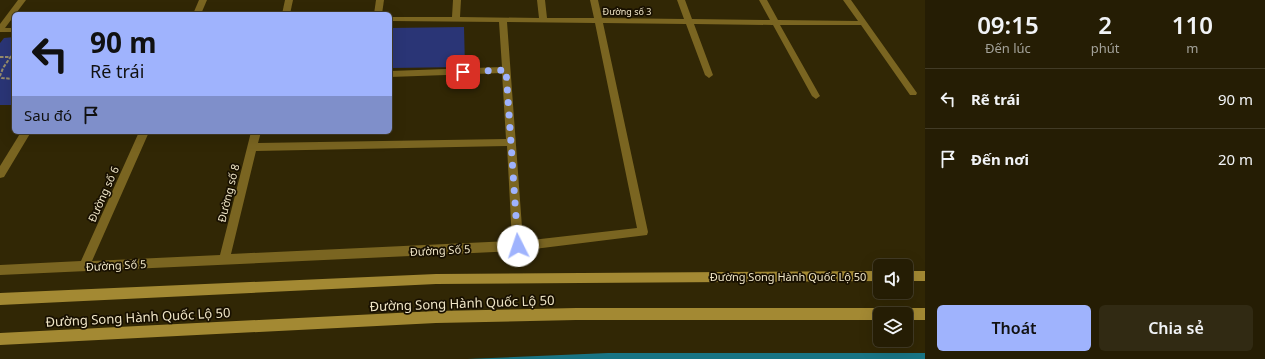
<!DOCTYPE html>
<html lang="vi">
<meta charset="utf-8">
<style>
:root{--surface:#251d04;--page:#312a13;--text:#f1f3f6;--muted:#a3a29a;--line:#423b26;--accent:#9fb3fd}
body{margin:0;font-family:"Noto Sans",sans-serif;background:var(--page);color:var(--text);height:100vh;display:flex;flex-direction:column;font-size:15px;white-space:nowrap}
*{box-sizing:border-box;margin:0}
p{font-size:13px;color:var(--muted)}
.icon{flex:none;width:22px;height:22px;fill:none;stroke:currentColor;stroke-width:2;stroke-linecap:round;stroke-linejoin:round}
.map{position:relative;flex:1;overflow:hidden}
.details{display:flex;flex-direction:column;background:var(--surface);width:340px}
.details>*{flex:none}
.banner{position:absolute;left:12px;top:12px;width:380px;height:122px;border-radius:6px;box-shadow:0 4px 16px #0002,0 0 0 1px var(--line);background:#9fb3fd;color:#111;overflow:hidden}
.tools{position:absolute;left:873px;top:259px;display:grid;gap:8px}
.tools a{display:grid;place-items:center;width:40px;height:40px;border-radius:6px;background:var(--surface);box-shadow:0 4px 16px #0002,0 0 0 1px var(--line);font-size:20px}
.pin{position:absolute;display:grid;place-items:center;width:34px;height:34px;color:#fff;margin:-17px;border-radius:8px;box-shadow:0 2px 6px #0006}
.me{position:absolute;width:44px;margin:-22px;rotate:356deg;stroke-linejoin:round;filter:drop-shadow(0 0 3px #0008)}
.turn{display:flex;align-items:center;gap:14px;height:84px;padding:0 12px;font-size:18px}
.turn .icon{width:52px;height:52px;stroke-width:2.5}
.turn b{display:block;font-size:28px;line-height:34px}
.then{display:flex;align-items:center;height:38px;padding:0 12px;background:#0003;gap:8px;font-size:15px}
.eta{display:flex;justify-content:space-evenly;align-items:center;height:68px;text-align:center}
.eta b{font-size:24px;font-weight:600;line-height:28px}
.cta{display:flex;gap:8px;margin-top:auto;padding:8px 12px}
.cta a{flex:1;height:46px;border-radius:6px;background:var(--accent);color:#111;font-size:16px;font-weight:600;line-height:46px;text-align:center}
.cta a+a{background:var(--page);color:var(--text)}
ul{padding:0;list-style:none}
li{display:flex;align-items:center;gap:12px;height:60px;padding:0 12px;border-top:1px solid var(--line)}
li div{flex:1}
li b{display:block;font-size:15px}
li em{font-style:normal}
main{display:flex;flex:1;min-height:0}
.map>svg:first-child{display:block}
.green{fill:#2a3576}
.water{fill:#187484}
.lines{fill:none;stroke-linecap:round;stroke-linejoin:round}
.path{stroke:#978d6c;stroke-width:2;stroke-dasharray:3.5 1.5;stroke-linecap:butt}
.minor{fill:#7a6521;fill-rule:evenodd}
.secondary{fill:#a38933;fill-rule:evenodd}
.route{stroke:#9fb3fd;stroke-width:7;stroke-dasharray:0 12.6}
.labels{text-anchor:middle;dominant-baseline:central;stroke-width:3.5;stroke-linejoin:round;paint-order:stroke}
.far-street-label{font-size:9px;fill:#efe5c6;stroke:#181000}
.street-label{font-size:11px;fill:#efe5c6;stroke:#181000}
.near-street-label{font-size:13px;fill:#efe5c6;stroke:#181000}
</style>
<main>
<div class="map">
<svg width="925" height="359" viewBox="0 0 925 359">
<rect width="100%" height="100%" fill="#312705"/>
<!-- green -->
<g class="green">
<polygon points="464,27 465,67 390,68 390,28"/>
<polygon points="14,37 14,105 0,105 0,43 4,38"/>
</g>
<!-- water -->
<polygon class="water" points="608,353 925,353 925,359 467,359"/>
<g class="lines">
<!-- path -->
<g class="path">
<polyline points="14,52 3,68 0,76 2,78 14,79"/>
<polyline points="0,57 14,57"/>
</g>
<!-- minor -->
<g class="minor">
<polygon points="18,0 26,0 5,28 14,28 14,32 0,32 0,24"/>
<polygon points="199,0 207,0 201,14 193,14"/>
<polygon points="285,0 293,0 290,14 282,14"/>
<polygon points="376,0 384,0 382,14 374,14"/>
<path d="M453 0H461L460 17 539 18 537 0H545L547 18H594L590 0H598L602 18 684 19 677 0H685L692 19 770 20 759 0H767L778 20 858 21 843 0H851L917 93 916 95H910L861 25H780L820 96 816 99 812 96 773 25 694 24 713 75 709 78 705 75 686 24 603 23 648 232 647 235 518 251 0 275V265L81 261 139 132H149L92 261 220 255 251 132H261L258 143 506 139 502 73 390 77V71L502 67 499 22 390 21V17H452ZM507 22 595 23 637 228 523 241ZM507 146 512 241 231 254 256 151Z"/>
<polygon points="21,132 31,132 4,177 0,178 0,166"/>
</g>
<!-- secondary -->
<g class="secondary">
<polygon points="880,271 880,281 436,284 0,305 0,293 436,274"/>
<rect x="906" y="271" width="19" height="10"/>
<polygon points="576,308 925,308 925,320 906,320 906,314 880,314 880,320 576,320 436,323 0,345 0,333 436,311"/>
</g>
</g>
<g class="lines">
<!-- route -->
<polyline class="route" points="463,72 506,70 518,246"/>
</g>
<g class="labels">
<!-- far-street labels -->
<g class="far-street-label">
<text x="627" y="11">Đường số 3</text>
</g>
<!-- street labels -->
<g class="street-label">
<text transform="translate(228 193) rotate(-76)">Đường số 8</text>
<text transform="translate(103 194) rotate(-66)">Đường số 6</text>
<text transform="translate(440 250) rotate(-3)">Đường Số 5</text>
<text transform="translate(116 265) rotate(-3)">Đường Số 5</text>
<text x="788" y="276">Đường Song Hành Quốc Lộ 50</text>
</g>
<!-- near-street labels -->
<g class="near-street-label">
<text transform="translate(462 303) rotate(-2)">Đường Song Hành Quốc Lộ 50</text>
<text transform="translate(138 317) rotate(-3)">Đường Song Hành Quốc Lộ 50</text>
</g>
</g>
</svg>
<div class="tools">
<a><svg class="icon" aria-label="sound" viewBox="0 0 24 24"><path d="M4 9h4l5-4v14l-5-4H4zM17 9q2 3 0 6"/></svg></a>
<a><svg class="icon" aria-label="layers" viewBox="0 0 24 24"><path d="M12 4l9 5-9 5-9-5zM3 14l9 5 9-5"/></svg></a>
</div>
<div class="pin" style="left:463px;top:72px;background:#d93025"><svg class="icon" aria-label="arrive" viewBox="0 0 24 24"><path d="M6 21V4h12l-3 4 3 4H6"/></svg></div>
<svg class="me" style="left:518px;top:246px" viewBox="-20 -20 40 40"><circle r="19" fill="#fff"/><path d="M0-13L10 11 0 6-10 11z" fill="#9fb3fd"/></svg>
<div class="banner">
<div class="turn"><svg class="icon" aria-label="left" viewBox="0 0 24 24"><path d="M17 20v-9H6M10 6l-5 5 5 5"/></svg><div><b>90 m</b>Rẽ trái</div></div>
<div class="then">Sau đó<svg class="icon" aria-label="arrive" viewBox="0 0 24 24"><path d="M6 21V4h12l-3 4 3 4H6"/></svg></div>
</div>
</div>
<section class="details">
<div class="eta">
<div><b>09:15</b><p>Đến lúc</p></div>
<div><b>2</b><p>phút</p></div>
<div><b>110</b><p>m</p></div>
</div>
<ul>
<li><svg class="icon" aria-label="left" viewBox="0 0 24 24"><path d="M17 20v-9H6M10 6l-5 5 5 5"/></svg><div><b>Rẽ trái</b></div><em>90 m</em></li>
<li><svg class="icon" aria-label="arrive" viewBox="0 0 24 24"><path d="M6 21V4h12l-3 4 3 4H6"/></svg><div><b>Đến nơi</b></div><em>20 m</em></li>
</ul>
<div class="cta"><a>Thoát</a><a>Chia sẻ</a></div>
</section>
</main>
